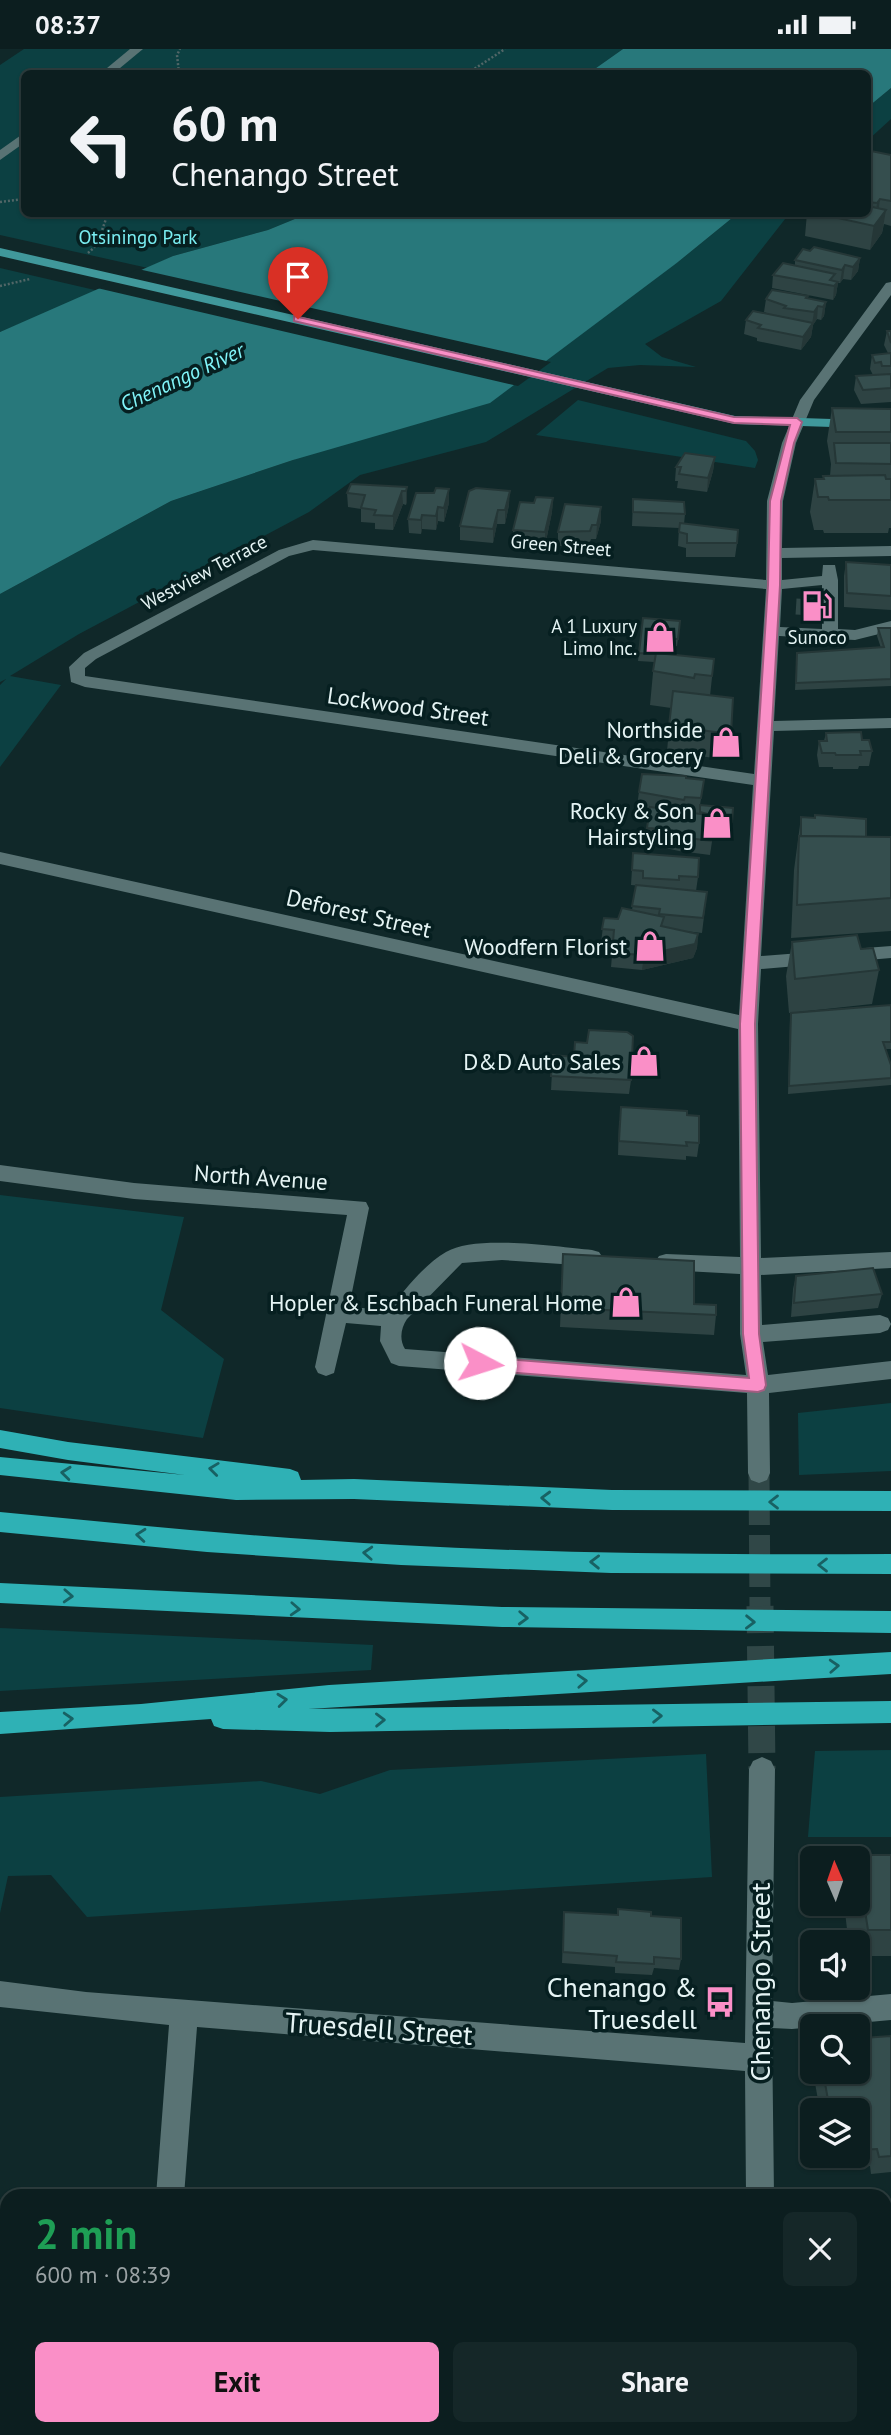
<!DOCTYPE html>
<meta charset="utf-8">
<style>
:root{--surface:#0c1e1f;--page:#152728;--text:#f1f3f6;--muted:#9aa2a4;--line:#2c3c3d;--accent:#fa8fc7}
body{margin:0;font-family:"PT Sans",sans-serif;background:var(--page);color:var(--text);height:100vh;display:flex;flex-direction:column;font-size:26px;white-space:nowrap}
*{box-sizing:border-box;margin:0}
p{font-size:23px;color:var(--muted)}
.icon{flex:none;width:38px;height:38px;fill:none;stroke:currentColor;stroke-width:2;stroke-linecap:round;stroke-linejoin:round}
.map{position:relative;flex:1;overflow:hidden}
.panel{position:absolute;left:0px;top:2140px;width:892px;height:247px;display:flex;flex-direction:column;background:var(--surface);border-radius:21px 21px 0 0;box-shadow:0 2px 5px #0004,0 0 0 2px var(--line)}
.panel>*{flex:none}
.guide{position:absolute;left:21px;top:21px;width:850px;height:147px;border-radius:10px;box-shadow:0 2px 5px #0004,0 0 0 2px var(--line);background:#0c1e1f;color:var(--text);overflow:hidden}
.needle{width:46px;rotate:358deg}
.buttons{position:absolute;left:800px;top:1797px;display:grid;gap:14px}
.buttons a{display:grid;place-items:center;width:70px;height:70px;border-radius:10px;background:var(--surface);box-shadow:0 2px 5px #0004,0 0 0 2px var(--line);font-size:35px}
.pin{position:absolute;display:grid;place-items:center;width:60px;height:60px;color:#fff;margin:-72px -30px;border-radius:50% 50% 50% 0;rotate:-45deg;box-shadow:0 0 7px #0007}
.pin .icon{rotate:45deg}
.me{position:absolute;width:77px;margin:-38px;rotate:95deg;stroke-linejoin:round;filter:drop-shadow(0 0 5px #0008)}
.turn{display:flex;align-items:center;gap:24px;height:147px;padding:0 35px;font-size:32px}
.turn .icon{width:91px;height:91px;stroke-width:2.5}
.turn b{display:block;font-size:49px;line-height:60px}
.round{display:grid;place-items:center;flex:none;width:74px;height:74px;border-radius:10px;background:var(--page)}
.overview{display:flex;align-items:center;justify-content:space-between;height:119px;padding:0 35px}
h1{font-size:42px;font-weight:700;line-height:52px;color:#1e9e55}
.primary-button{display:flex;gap:14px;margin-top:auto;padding:14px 35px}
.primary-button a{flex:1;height:80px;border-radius:10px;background:var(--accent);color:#111;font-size:28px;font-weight:700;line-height:80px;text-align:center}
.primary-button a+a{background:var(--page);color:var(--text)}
.status{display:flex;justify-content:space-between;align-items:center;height:49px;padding:0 35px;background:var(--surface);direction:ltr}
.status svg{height:19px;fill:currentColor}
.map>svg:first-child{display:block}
.green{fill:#0c4042}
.water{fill:#28787b}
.pier{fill:#102829}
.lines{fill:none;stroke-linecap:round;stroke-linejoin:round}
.minor-tunnel-far2{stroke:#304747;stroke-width:17;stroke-dasharray:17 8;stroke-linecap:butt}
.minor-tunnel-far1{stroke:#304747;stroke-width:21;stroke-dasharray:21 10;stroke-linecap:butt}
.minor-tunnel{stroke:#304747;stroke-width:27;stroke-dasharray:27 13;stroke-linecap:butt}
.path{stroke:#516667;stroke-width:2.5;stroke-dasharray:2 2;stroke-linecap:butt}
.minor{fill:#597374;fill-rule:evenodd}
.major{fill:#40989b;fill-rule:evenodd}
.highway{fill:#2fb1b5;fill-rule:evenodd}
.wall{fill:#2e4343}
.shaded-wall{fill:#253737}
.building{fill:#354e4e;stroke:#253737;stroke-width:2}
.oneway{stroke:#186163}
.route{fill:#fa8fc7;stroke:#a25d81;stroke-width:2}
.labels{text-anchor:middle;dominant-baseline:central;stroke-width:7;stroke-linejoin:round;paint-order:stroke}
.far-park-label{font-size:19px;fill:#7aeef2;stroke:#061f20}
.far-street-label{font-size:19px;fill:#e5f4f4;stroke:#061f20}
.far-poi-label{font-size:19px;fill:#e5f4f4;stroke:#061f20;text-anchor:end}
.far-water-label{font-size:21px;font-style:italic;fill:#81f5f9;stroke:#061f20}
.street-label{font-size:23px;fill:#e5f4f4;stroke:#061f20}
.poi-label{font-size:23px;fill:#e5f4f4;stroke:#061f20;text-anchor:end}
.near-street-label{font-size:28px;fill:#e5f4f4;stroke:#061f20}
.near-poi-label{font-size:28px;fill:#e5f4f4;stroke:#061f20;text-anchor:end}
</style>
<div class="status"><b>08:37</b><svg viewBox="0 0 49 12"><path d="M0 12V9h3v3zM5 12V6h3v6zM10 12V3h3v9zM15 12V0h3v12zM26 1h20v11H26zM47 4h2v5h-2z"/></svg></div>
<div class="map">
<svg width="891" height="2386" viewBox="0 0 891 2386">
<rect width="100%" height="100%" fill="#102829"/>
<!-- green -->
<g class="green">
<polygon points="24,0 623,0 589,24 24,24 24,164 307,165 268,181 173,207 148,219 0,186 0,16"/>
<polygon points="891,39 891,70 868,91 868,58"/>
<polygon points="737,165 789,165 721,252 645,295 662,308 696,318 640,316 608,319 486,393 360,426 309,463 79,585 10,627 61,636 0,718 0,636 6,630 0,633 0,545 171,452 293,411 678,213"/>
<polygon points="0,219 99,242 0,283"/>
<polygon points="578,351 746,392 755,402 758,411 755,419 536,386"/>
<polygon points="0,1146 184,1168 161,1261 224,1310 203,1389 0,1359"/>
<polygon points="891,1354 891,1422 799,1426 798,1364"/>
<polygon points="0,1579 373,1596 371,1621 0,1642"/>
<polygon points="891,1701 891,1788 808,1788 815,1702"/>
<polygon points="706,1705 712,1828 87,1868 51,1826 8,1827 0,1864 0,1748 261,1732 320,1745 390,1721"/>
</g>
<!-- water -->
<g class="water">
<polygon points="623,0 891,0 891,39 868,58 868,24 589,24"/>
<polygon points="307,165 737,165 678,213 490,354 293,411 171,452 0,545 0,283 173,207 268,181"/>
</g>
<!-- pier -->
<polygon class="pier" points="138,220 551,313 518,337 97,239"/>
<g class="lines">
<!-- minor-tunnel-far2 -->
<polyline class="minor-tunnel-far2" points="804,566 805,550"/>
<!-- minor-tunnel-far1 -->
<polyline class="minor-tunnel-far1" points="759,1424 760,1559"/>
<!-- minor-tunnel -->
<polyline class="minor-tunnel" points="760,1557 762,1720"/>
<!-- path -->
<g class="path">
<polyline points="179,24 177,6 180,0"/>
<polyline points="468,24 505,0"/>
<polyline points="0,153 24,150"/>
<polyline points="88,204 97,196 108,164"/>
<polyline points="0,237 30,230"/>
</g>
<!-- minor -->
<g class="minor">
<polygon points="130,0 143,0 114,24 101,24"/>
<polygon points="24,84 24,94 0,111 0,101"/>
<path d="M891 233V246L814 351 796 394 783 452 782 499 891 497V507L782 509V531L822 527 823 516H835L838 531V580L855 581 891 572V582L855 591 779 587 774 672 891 669V679L774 682 761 907 891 897V909L761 920 758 975 761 1209 891 1203V1219L761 1226 762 1276 880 1266 888 1269 891 1275 888 1281 880 1284 763 1293 768 1326 891 1312V1330L769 1344 770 1424 767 1431 759 1434 751 1431 748 1424 747 1344 399 1317 391 1314 380 1292 381 1277 346 1274 334 1324 326 1327 318 1324 315 1318 347 1166 134 1150 0 1132V1116L134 1134 366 1153 369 1159 349 1258 389 1261C404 1241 425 1215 446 1203 475 1185 557 1198 592 1201L599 1203 603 1209 599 1215 592 1217 502 1211 462 1214 407 1270C401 1279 399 1290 405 1300L746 1326 740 1285V1225L666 1221 659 1219 655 1213 659 1207 666 1205 740 1208 738 980 0 815V803L739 966 753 736 85 638 71 633 69 618 84 604 279 501 313 491 766 531 767 452 782 394 800 351 886 234ZM313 501 766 540 754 725 85 627V619L96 610 289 507ZM822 536V580L780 578 782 540Z"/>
<polygon points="762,1708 771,1712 775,1720 772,1952 792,1954 891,1945 891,1971 792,1980 772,1979 774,2147 746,2147 745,2022 197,1978 184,2147 156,2147 169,1976 0,1958 0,1932 86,1943 745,1994 749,1720 753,1712"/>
<rect x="138" y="2380" width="30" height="6"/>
<rect x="748" y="2380" width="30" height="6"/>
</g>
<!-- major -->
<polygon class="major" points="0,199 735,367 832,370 891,367 891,375 832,378 735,375 0,207"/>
<!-- highway -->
<g class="highway">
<polygon points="0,1381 68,1393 290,1420 298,1423 301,1431 354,1430 612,1441 891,1442 891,1462 612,1461 354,1450 236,1451 0,1426 0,1408 185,1426 68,1411 0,1399"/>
<path d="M0 1463C133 1476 266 1489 400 1496 564 1505 727 1506 891 1505V1525L611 1524 401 1516 207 1503 0 1483Z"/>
<polygon points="0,1534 502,1558 891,1562 891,1584 502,1578 0,1554"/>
<polygon points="891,1603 891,1625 308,1660 891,1652 891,1674 330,1683 223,1680 214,1677 211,1670 0,1685 0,1663 141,1655 329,1636"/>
</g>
</g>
<!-- wall -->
<g class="wall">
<polygon points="891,105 891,177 884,175 882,184 870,201 805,187 807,164 868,164 868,106"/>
<polygon points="810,202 860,209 858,222 851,231 843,230 840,234 838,234 836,246 833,251 772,239 773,226 795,216 795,211"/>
<polygon points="808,247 808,249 826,253 824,267 821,271 817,270 813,276 811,288 801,301 757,292 757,289 744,285 746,271 772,266 764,263 766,250"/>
<polygon points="887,282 891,282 891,353 861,355 854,341 856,327 873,326 870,320 872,306 888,304 884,296"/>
<polygon points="832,359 891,360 891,479 889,479 888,484 824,484 823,481 814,481 810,463 815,430 823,430 823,427 830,427 831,415 827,392"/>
<polygon points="715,408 713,422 707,443 677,439 678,432 675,432 676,418"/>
<polygon points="407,438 407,452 406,456 403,455 393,481 375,480 375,474 361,473 361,460 348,458 347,444"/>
<polygon points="553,449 552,463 545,497 513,495 513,481"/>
<polygon points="633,450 685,465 684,475 737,494 735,508 686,508 686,499 678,497 679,479 632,477"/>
<polygon points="449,454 444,473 438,472 436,481 422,480 421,485 409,484 408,470"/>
<polygon points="509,456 505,475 497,475 493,494 460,491 460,477"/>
<polygon points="601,472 596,490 591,490 589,496 558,497 558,483"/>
<polygon points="846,513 891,516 891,561 844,558 844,527"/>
<polygon points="643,569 680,572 677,597 673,598 672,606 714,610 710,647 731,685 727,711 667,702 671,659 650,656 654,613 638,612"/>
<polygon points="878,579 891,579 891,637 795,641 797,604 881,599 877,587"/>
<polygon points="826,684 862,691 872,702 869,717 859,717 858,720 833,720 833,718 819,718 817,706 819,692 824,692"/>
<polygon points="686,729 704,731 700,756 733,759 731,780 714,779 710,806 679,802 661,798 661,795 646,793 650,759 637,757 639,743"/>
<polygon points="801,768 866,788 891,788 891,882 791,889 794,821"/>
<polygon points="633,804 698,828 696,842 707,843 702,884 684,882 698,885 697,899 693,909 642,921 611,918 613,895 601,894 604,869 618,870 632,861 636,836 642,837 631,836"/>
<polygon points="792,893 861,900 879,921 872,955 789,964 786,927"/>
<polygon points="891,956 891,1000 886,1000 891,1016 891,1036 788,1045 790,971 791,964"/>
<polygon points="553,1006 631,1031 629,1045 551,1041"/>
<polygon points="687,1066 699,1094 697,1108 686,1107 686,1111 618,1106 619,1072"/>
<polygon points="563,1205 694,1255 716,1266 714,1286 560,1278"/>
<polygon points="796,1227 882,1245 878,1259 791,1268 793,1240"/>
<polygon points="850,1806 891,1806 891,1907 859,1907 858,1894 855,1881 847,1880 844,1855 858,1855 858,1810 849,1810"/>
<polygon points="618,1860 651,1867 681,1910 679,1921 654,1919 652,1926 615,1924 615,1918 562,1914 564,1863 617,1866"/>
<polygon points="891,1987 891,2123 871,2125 870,2117 831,2120 828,2107 858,2107 858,2062 820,2062 813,2023 858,2023 859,1998 863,1989"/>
<polygon points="864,2380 868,2380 891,2386 863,2386"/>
</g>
<!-- shaded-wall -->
<g class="shaded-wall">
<polygon points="880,150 877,173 886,161 882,184 870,201 877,154"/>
<polygon points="860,209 858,222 851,231 853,218"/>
<polygon points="845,216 843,230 840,234 842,221"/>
<polygon points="838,233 836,246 833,251 834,237"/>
<polygon points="826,253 824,267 821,271 823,258"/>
<polygon points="818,257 817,270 813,276 811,288 801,301 803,288 812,275 814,263"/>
<polygon points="715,408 713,422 707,443 708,429"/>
<polygon points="407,438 407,452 406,456 406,442"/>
<polygon points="449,440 449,454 444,473 444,459"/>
<polygon points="402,442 403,455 393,481 393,467"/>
<polygon points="510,442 509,456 505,475 505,461"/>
<polygon points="553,449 552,463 545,497 545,483"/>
<polygon points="438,458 438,472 436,481 436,467"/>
<polygon points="601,458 601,472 596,490 597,476"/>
<polygon points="498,461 497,475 493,494 493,480"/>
<polygon points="422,466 422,480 421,485 421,471"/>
<polygon points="698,885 697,899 693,909 642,921 644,906"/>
</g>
<!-- building -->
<g class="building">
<polygon points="871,102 891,106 891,152 880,150 877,154 868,153 868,106"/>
<polygon points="868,157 886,161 874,177 815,164 868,164"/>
<polygon points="814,198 860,209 853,218 845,216 842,221 795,211 803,200 810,202"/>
<polygon points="783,214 835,225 830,231 838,233 834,237 773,226"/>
<polygon points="772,241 808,247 806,249 826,253 823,258 818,257 814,263 784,259 786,257 766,250"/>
<polygon points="753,262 813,274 803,288 758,279 761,276 746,271"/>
<polygon points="887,282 891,282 891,294"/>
<polygon points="891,304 891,317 882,317 881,313 875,314 872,306"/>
<polygon points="891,325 891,339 863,341 856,327"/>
<polygon points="832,359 891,360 891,383 836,383"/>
<polygon points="834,394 891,394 891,415 836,414"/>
<polygon points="685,404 715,408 708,429 679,425 681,418 676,418"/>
<polygon points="885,426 886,430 891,430 891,451 829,451 828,448 818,448 815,430 824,430 823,427"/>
<polygon points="351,435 407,438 406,442 402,442 393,467 374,466 376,461 361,459 365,446 347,444"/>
<polygon points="436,439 449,440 444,459 438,458 436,467 422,466 421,471 408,470 416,444 434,444"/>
<polygon points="476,439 510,442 505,461 498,461 493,480 460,477 469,442"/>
<polygon points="536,448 553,449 545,483 513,481 520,453 534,454"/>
<polygon points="633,450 684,453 685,465 633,463"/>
<polygon points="565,455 601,458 597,476 592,476 590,482 558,483"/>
<polygon points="680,474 738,481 737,494 687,494 687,485 679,483"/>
<polygon points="846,513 891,516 891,547 847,544"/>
<polygon points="643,569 680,572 678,590 674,590 672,606 639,604"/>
<polygon points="878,579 891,579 891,630 796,634 797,604 884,598"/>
<polygon points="656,604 714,610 712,627 695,625 694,629 653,622"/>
<polygon points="673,642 733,649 731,685 669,677"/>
<polygon points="861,683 862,691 869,691 872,702 860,702 861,706 836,706 835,704 822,704 819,692 827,692 826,684"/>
<polygon points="642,725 686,727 686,729 704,731 701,749 685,748 684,751 639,743"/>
<polygon points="700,756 733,759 732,773 715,771 715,767 700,763"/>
<polygon points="650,758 715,767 711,792 680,788 662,784 662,780 647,779"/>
<polygon points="815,766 866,770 866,788 801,787 801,768 815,769"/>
<polygon points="799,787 891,788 891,849 797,856"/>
<polygon points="633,804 699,809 698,828 679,827 679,831 643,829 643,822 632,821"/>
<polygon points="636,836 707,843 703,869 659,865 660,860 632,857"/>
<polygon points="622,859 664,868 661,877 698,885 695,895 644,906 612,904 614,881 602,880 604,869 618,870"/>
<polygon points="857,886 861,900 873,899 879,921 795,930 792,893"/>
<polygon points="891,956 891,993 883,993 891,1016 891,1029 789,1037 791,964"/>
<polygon points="589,981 627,983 633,987 631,1031 551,1027 553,1006 574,1008 575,993 587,994"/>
<polygon points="621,1058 687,1062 687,1066 699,1067 699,1094 686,1093 687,1097 619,1092"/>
<polygon points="563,1205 694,1212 694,1255 716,1256 716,1266 561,1259"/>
<polygon points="873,1219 882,1245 794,1254 796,1227"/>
<polygon points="850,1806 891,1806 891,1881 868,1881 864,1855 858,1854 858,1810 850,1810"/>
<polygon points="618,1860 651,1863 651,1867 681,1869 681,1910 654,1908 654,1915 616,1913 617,1907 563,1903 564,1863 618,1866"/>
<polygon points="891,1987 891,2107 879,2108 877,2100 858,2101 858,2062 830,2062 823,2023 858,2023 858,1998 861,1998 863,1989"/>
<polygon points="886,2375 891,2375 891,2386 868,2386 868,2380 886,2380"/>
</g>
<!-- one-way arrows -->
<defs><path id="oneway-chevron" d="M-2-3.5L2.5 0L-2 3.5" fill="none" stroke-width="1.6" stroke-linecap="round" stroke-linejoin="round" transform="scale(1.75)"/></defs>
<g class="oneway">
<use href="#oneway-chevron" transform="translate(214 1420) rotate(-173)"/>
<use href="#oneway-chevron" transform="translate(66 1424) rotate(-174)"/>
<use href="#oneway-chevron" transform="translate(546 1449) rotate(-178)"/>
<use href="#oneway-chevron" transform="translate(774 1453) rotate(180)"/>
<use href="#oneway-chevron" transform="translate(141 1486) rotate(-175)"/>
<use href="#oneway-chevron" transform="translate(368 1504) rotate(-177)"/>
<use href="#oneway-chevron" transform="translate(595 1513) rotate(-179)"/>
<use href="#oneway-chevron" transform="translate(823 1516) rotate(180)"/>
<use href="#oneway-chevron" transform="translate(68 1547) rotate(3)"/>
<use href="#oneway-chevron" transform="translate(295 1560) rotate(3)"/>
<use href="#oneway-chevron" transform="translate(523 1569) rotate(2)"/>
<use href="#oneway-chevron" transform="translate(750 1573) rotate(1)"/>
<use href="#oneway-chevron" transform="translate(834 1617) rotate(-3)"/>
<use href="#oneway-chevron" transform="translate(582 1632) rotate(-3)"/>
<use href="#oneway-chevron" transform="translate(282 1651) rotate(-6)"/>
<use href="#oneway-chevron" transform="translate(657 1667) rotate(-1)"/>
<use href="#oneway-chevron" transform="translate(68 1670) rotate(-3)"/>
<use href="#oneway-chevron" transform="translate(380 1671) rotate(-1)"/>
</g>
<!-- route -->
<polygon class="route" points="294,267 734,368 797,369 802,373 794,394 781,452 780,536 755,975 759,1285 766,1336 764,1341 758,1343 480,1321 474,1319 471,1314 474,1310 480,1308 749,1329 743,1285 740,975 768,536 770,452 790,376 734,374 298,273 294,272"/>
<!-- icons -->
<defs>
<symbol id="fuel-bare" viewBox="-9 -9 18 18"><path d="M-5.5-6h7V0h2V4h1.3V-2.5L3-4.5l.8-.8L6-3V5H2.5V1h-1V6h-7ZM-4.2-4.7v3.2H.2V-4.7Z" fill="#fa8fc7" stroke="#061f20" stroke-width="2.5" paint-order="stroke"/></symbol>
<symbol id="shop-bare" viewBox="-9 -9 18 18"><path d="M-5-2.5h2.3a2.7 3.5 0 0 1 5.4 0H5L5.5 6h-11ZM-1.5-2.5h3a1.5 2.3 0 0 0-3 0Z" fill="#fa8fc7" stroke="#061f20" stroke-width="2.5" paint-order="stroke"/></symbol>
<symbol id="bus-bare" viewBox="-9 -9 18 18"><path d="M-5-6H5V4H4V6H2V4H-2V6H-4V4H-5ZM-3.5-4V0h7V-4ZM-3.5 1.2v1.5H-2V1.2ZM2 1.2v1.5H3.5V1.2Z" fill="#fa8fc7" stroke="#061f20" stroke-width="2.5" paint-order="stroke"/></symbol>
</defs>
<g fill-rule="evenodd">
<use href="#fuel-bare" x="795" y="535" width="44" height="44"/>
<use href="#shop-bare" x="638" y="566" width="44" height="44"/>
<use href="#shop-bare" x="704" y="671" width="44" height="44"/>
<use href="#shop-bare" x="695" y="752" width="44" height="44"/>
<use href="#shop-bare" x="628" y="875" width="44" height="44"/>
<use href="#shop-bare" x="622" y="990" width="44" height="44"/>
<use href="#shop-bare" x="604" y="1231" width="44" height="44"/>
<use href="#bus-bare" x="698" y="1931" width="44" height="44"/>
</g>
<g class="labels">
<!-- far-park labels -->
<g class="far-park-label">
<text x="138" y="188">Otsiningo Park</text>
</g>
<!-- far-street labels -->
<g class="far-street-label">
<text transform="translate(561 496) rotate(5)">Green Street</text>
<text transform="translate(204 523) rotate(-28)">Westview Terrace</text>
</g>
<!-- far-poi labels -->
<g class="far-poi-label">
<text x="637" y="577">A 1 Luxury<tspan x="637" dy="22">Limo Inc.</tspan></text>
<text x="817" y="588" text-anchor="middle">Sunoco</text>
</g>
<!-- far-water labels -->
<g class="far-water-label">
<text transform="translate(182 328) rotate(-25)">Chenango River</text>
</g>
<!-- street labels -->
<g class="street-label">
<text transform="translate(408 657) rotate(8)">Lockwood Street</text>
<text transform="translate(359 864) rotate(13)">Deforest Street</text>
<text transform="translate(261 1128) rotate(4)">North Avenue</text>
</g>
<!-- poi labels -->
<g class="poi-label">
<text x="703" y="680">Northside<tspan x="703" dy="26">Deli &amp; Grocery</tspan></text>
<text x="694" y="761">Rocky &amp; Son<tspan x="694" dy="26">Hairstyling</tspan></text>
<text x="627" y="897">Woodfern Florist</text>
<text x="621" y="1012">D&amp;D Auto Sales</text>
<text x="603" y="1253">Hopler &amp; Eschbach Funeral Home</text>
</g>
<!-- near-street labels -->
<g class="near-street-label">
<text transform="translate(759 1933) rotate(-90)">Chenango Street</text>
<text transform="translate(379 1979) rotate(4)">Truesdell Street</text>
</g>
<!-- near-poi labels -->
<g class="near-poi-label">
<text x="697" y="1937">Chenango &amp;<tspan x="697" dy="32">Truesdell</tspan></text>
</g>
</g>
</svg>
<div class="buttons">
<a><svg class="needle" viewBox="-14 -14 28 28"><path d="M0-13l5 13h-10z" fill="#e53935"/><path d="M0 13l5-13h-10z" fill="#9aa2a4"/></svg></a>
<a><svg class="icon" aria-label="sound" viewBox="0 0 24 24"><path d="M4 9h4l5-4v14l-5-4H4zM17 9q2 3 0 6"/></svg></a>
<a><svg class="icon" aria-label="search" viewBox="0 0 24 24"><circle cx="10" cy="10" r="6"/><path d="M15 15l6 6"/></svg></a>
<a><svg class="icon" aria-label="layers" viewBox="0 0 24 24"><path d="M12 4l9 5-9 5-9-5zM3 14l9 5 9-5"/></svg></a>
</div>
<div class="pin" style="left:298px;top:270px;background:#d93025"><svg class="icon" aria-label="arrive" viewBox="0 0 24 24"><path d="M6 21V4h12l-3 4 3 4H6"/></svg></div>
<svg class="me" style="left:480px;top:1314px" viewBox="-20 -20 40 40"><circle r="19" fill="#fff"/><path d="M0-13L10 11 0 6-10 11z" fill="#fa8fc7"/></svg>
<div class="guide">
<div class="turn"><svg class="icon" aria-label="left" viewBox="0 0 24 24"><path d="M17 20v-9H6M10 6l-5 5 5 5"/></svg><div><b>60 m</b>Chenango Street</div></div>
</div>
<section class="panel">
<div class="overview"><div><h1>2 min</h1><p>600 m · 08:39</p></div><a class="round"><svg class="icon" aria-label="close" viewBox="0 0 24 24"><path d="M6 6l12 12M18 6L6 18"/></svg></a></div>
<div class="primary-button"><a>Exit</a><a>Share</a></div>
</section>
</div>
